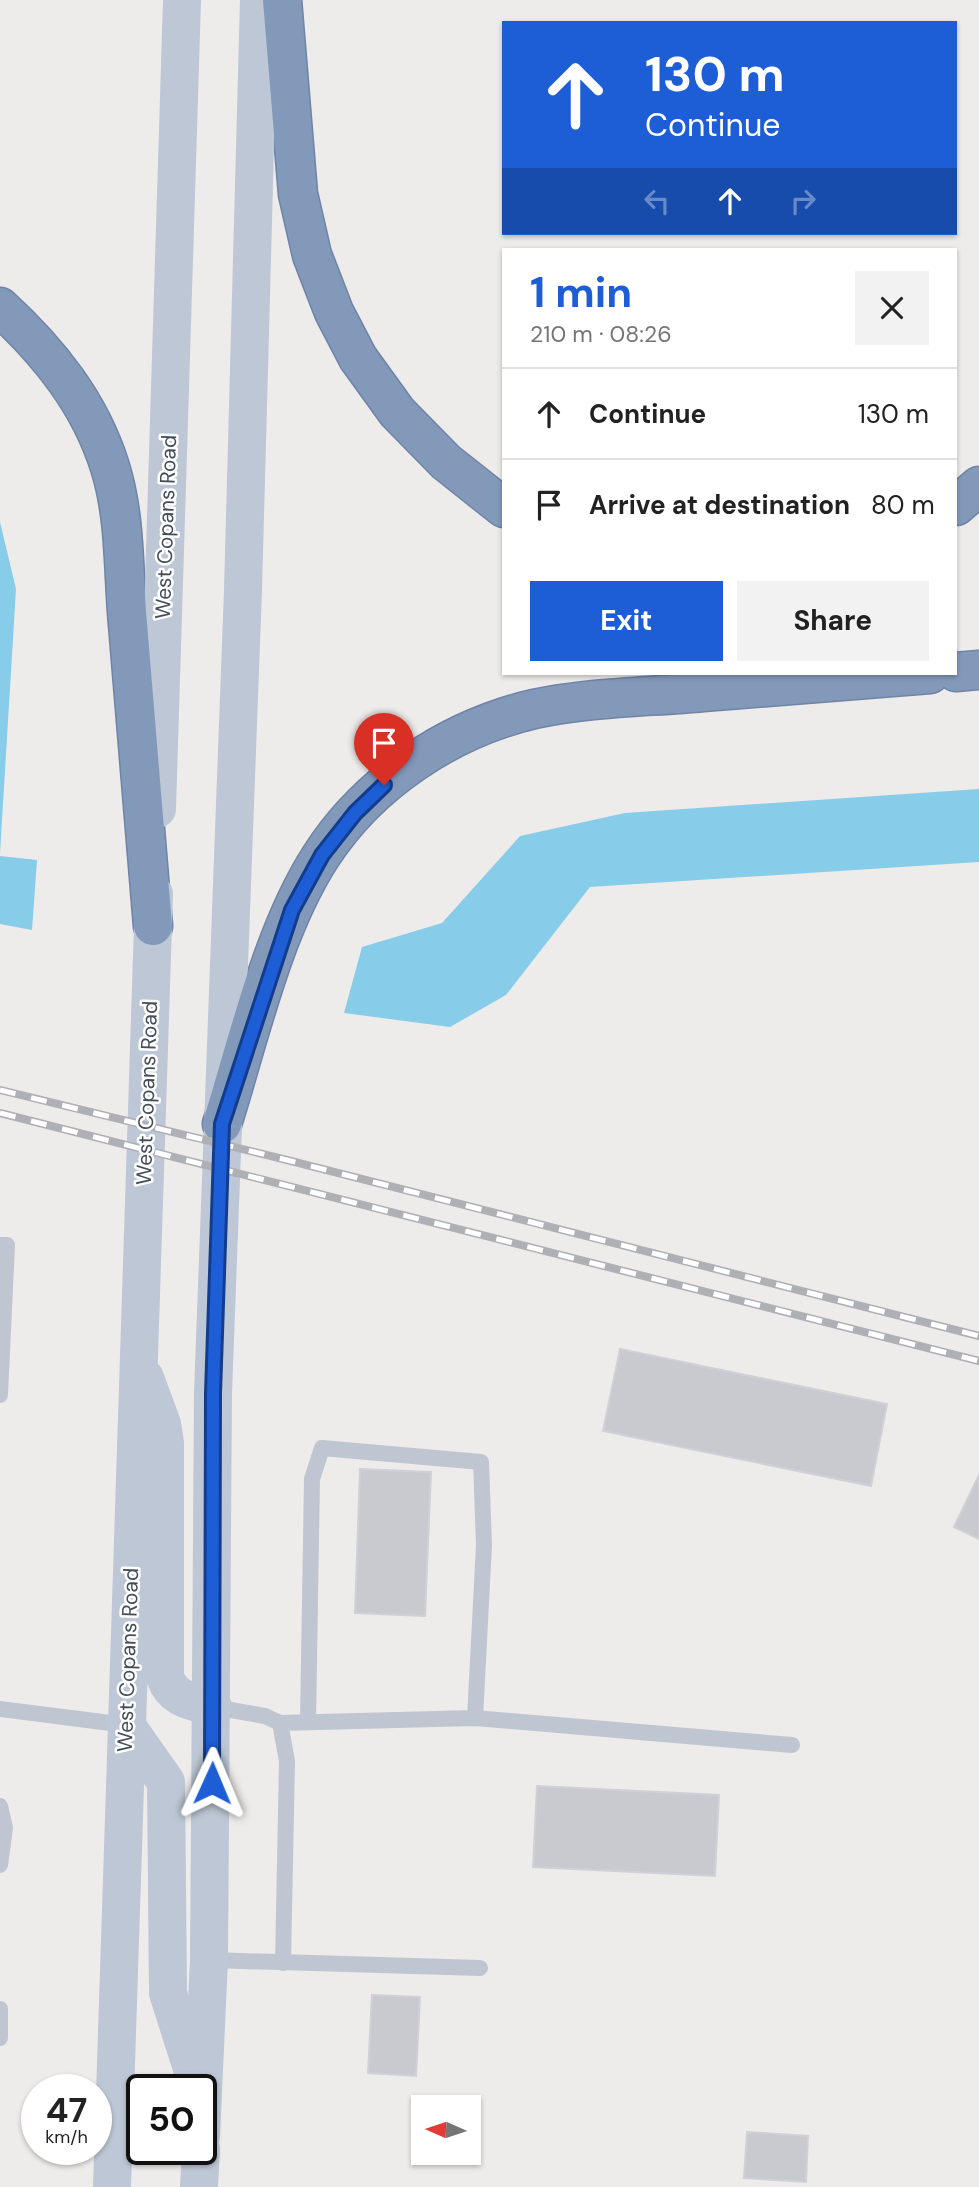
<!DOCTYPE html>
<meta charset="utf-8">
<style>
:root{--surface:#fff;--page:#f2f2f2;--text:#222;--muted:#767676;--line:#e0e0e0;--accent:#1d5ed7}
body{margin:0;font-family:"DM Sans",sans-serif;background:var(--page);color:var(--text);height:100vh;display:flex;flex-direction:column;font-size:26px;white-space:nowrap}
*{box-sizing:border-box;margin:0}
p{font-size:23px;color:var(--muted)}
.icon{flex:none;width:38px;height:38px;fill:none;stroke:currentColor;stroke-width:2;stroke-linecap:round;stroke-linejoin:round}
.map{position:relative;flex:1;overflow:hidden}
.side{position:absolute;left:502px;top:248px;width:455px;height:427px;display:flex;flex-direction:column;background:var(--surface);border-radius:0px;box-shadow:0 2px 5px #0004}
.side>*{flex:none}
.banner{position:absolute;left:502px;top:21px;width:455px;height:214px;border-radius:0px;box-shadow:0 2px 5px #0004;background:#1d5ed7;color:#fff;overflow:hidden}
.needle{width:46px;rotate:273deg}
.controls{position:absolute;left:411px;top:2095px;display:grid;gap:14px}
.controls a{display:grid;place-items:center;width:70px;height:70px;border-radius:0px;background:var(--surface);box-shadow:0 2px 5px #0004;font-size:35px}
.speed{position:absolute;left:21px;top:2074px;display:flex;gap:14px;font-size:35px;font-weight:700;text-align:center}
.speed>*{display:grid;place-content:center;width:91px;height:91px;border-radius:50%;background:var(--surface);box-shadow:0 2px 5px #0004;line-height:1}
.speed small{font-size:18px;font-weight:400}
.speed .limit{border:4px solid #111;border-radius:10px;background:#fff;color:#111}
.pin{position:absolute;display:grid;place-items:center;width:60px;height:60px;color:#fff;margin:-72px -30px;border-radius:50% 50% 50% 0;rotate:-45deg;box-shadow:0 0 7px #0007}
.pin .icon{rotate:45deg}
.me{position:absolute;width:77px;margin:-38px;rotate:1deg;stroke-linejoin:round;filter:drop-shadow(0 0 5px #0008)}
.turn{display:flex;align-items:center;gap:24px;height:147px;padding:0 28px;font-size:32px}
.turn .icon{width:91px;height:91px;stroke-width:2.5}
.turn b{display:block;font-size:49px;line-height:60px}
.lanes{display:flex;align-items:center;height:66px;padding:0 28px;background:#0003;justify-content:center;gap:35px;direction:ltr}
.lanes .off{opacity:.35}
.round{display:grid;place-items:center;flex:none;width:74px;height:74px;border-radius:0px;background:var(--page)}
.headline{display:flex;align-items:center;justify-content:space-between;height:119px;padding:0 28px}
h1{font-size:42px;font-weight:700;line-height:52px;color:var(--accent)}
.primary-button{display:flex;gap:14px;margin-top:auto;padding:14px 28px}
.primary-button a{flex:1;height:80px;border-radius:0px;background:var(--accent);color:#fff;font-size:28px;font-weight:700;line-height:80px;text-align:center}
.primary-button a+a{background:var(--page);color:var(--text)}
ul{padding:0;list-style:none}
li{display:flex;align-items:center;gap:21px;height:91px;padding:0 28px;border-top:2px solid var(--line)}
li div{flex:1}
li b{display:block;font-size:26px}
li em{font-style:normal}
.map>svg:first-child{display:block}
.water{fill:#87cce9}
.building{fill:#c8cad0;stroke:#cfd1d7;stroke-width:2}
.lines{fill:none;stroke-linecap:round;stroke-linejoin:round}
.motorway-casing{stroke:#6f84a6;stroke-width:41}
.service{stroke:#bfc6d1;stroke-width:16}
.secondary{stroke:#bec7d5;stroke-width:38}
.motorway{stroke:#8399ba;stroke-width:38}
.rail-casing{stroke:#aeb0b6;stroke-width:8}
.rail{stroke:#fff;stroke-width:5;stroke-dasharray:16;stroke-linecap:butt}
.route-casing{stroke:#133d8c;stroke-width:18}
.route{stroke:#1d5ed7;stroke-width:12}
.labels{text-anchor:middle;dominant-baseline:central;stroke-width:5;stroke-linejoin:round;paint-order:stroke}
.street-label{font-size:21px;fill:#444d58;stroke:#fff}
</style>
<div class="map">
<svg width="979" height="2187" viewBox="0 0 979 2187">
<rect width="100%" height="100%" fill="#eeebeb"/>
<!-- water -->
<g class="water">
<polygon points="0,522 16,589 0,853"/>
<polygon points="979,789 979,862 590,887 506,995 450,1027 344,1013 362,947 442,923 520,836 625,813"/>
<polygon points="0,856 37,860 32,930 0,924"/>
</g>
<!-- building -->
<g class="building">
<polygon points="620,1349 887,1404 871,1486 603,1431"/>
<polygon points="360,1469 431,1472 425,1616 355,1613"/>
<polygon points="979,1475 979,1539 954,1527"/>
<polygon points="537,1786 719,1795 715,1876 533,1867"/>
<polygon points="372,1995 420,1997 416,2076 368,2073"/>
<polygon points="747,2132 808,2136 806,2182 744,2178"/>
</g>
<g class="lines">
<defs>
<g id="motorway">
<polyline points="282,0 298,194 312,255 334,312 358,358 397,412 446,462 504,508"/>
<path d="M0 307C49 352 90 403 110 467 126 518 123 571 128 624 136 725 145 825 153 926"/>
<polyline points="956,506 979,486"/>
<polyline points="956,672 979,670"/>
<path d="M222 1124C249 1038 272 932 321 856 369 782 449 729 534 709 589 697 648 697 703 692 779 686 855 680 930 674"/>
</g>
</defs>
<!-- motorway casing -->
<use href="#motorway" class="motorway-casing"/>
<!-- service -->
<g class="service">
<polyline points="0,1245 7,1245 0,1395"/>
<polyline points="213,1707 265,1716 280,1723 287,1761 283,1963"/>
<polyline points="0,1709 126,1725"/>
<polyline points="308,1722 312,1479 322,1448 481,1462 484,1545 475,1718"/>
<polyline points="280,1723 475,1718 792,1745"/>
<polyline points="0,1806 5,1828 0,1865"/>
<polyline points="209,1960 480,1968"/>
<polyline points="0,2009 0,2038"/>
</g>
<!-- secondary -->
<g class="secondary">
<polyline points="157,809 182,0"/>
<path d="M145 1378 162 1424 165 1443V1677C173 1700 191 1701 213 1707"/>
<polyline points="126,1725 166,1782 168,1993 196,2081"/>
<polyline points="201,2136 209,1960 213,1393 243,590 259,0"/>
<polyline points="112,2187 154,894"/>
<polyline points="199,2187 201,2149"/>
</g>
<!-- motorway -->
<use href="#motorway" class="motorway"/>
<defs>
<g id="rail">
<polyline points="0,1090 283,1159 979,1336"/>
<polyline points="0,1113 979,1361"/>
</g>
</defs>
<!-- rail casing -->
<use href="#rail" class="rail-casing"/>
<!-- rail -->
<use href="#rail" class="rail"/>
</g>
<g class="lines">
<defs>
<polyline id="route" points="212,1783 213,1393 222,1124 292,910 322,855 355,813 384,785"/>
</defs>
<!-- route casing -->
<use href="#route" class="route-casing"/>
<!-- route -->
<use href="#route" class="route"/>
</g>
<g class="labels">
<!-- street labels -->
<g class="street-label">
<text transform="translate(166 527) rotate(-88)">West Copans Road</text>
<text transform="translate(147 1093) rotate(-88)">West Copans Road</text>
<text transform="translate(128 1660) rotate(-88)">West Copans Road</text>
</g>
</g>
</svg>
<div class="controls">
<a><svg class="needle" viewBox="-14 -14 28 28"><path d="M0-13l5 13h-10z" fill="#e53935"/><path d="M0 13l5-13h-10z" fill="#767676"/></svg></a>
</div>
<div class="speed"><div>47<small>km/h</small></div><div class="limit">50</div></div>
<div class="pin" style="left:384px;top:785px;background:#d93025"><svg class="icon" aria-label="arrive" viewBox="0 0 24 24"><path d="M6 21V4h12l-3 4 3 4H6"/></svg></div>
<svg class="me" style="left:212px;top:1783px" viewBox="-20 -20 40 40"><path d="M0-17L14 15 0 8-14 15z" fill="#1d5ed7" stroke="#fff" stroke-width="4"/></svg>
<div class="banner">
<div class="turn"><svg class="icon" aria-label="ahead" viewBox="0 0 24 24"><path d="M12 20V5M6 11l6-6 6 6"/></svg><div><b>130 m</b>Continue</div></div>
<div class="lanes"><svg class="icon off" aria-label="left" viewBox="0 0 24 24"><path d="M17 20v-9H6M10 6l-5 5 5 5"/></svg><svg class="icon" aria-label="ahead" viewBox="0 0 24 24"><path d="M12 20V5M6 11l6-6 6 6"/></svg><svg class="icon off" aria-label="right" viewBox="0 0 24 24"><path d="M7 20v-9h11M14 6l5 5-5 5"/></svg></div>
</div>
<section class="side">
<div class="headline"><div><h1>1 min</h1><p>210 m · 08:26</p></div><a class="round"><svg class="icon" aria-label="close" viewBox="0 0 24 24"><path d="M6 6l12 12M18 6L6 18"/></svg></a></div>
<ul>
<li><svg class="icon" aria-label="ahead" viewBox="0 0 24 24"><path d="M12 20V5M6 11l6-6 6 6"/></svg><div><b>Continue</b></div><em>130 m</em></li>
<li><svg class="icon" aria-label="arrive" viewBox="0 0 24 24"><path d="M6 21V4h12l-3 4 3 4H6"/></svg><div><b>Arrive at destination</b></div><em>80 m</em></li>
</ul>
<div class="primary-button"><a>Exit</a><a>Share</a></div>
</section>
</div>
